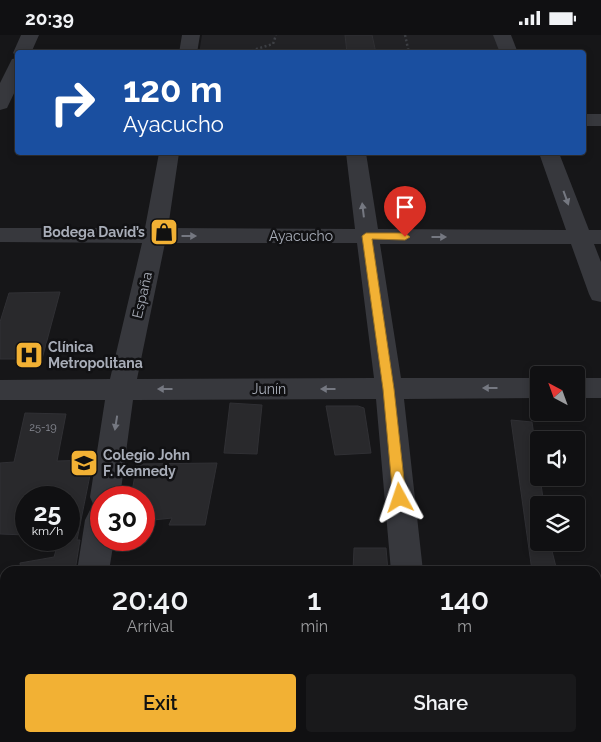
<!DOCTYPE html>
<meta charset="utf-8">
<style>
:root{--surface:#101012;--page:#19191b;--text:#f1f3f6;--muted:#9c9d9f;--line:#303032;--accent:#f2b134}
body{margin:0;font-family:Raleway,sans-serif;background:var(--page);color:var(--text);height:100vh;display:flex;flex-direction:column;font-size:19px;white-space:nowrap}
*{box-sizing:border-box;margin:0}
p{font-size:16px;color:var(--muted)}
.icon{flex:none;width:28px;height:28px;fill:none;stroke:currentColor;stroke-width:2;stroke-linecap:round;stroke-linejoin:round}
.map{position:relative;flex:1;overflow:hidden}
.panel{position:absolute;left:0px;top:531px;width:601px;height:176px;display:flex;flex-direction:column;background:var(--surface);border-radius:15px 15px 0 0;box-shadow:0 2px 8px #0003,0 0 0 1px var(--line)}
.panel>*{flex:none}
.top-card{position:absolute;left:15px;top:15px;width:571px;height:105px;border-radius:5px;box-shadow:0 2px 8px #0003,0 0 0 1px var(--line);background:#1a4fa0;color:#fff;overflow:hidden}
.needle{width:32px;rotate:319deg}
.fabs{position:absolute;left:530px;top:331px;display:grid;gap:10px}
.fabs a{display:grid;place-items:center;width:55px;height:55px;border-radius:5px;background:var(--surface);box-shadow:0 2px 8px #0003,0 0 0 1px var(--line);font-size:25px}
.speed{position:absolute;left:15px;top:451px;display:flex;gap:10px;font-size:25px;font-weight:700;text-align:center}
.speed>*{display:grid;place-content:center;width:65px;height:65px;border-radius:50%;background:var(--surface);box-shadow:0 2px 8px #0003,0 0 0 1px var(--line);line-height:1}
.speed small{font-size:12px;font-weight:400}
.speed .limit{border:8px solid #d22;background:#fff;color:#111}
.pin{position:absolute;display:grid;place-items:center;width:42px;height:42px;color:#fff;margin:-51px -21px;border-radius:50% 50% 50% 0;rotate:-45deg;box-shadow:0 0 5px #0007}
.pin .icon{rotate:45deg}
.me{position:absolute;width:55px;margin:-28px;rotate:355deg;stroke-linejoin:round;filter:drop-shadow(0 0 4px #0008)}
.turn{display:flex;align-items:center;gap:18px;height:105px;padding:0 25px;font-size:22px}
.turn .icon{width:65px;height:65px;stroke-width:2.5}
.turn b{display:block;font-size:35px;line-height:42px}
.eta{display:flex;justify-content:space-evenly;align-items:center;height:85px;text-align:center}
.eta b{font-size:30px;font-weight:600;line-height:35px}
.primary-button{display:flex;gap:10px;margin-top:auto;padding:10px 25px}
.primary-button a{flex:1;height:58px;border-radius:5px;background:var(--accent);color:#111;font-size:20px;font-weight:600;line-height:58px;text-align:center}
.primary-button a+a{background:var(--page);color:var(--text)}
.status{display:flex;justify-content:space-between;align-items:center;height:35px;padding:0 25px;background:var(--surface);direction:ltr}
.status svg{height:14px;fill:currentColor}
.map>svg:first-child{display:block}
.built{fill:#222225}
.building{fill:#29292c;stroke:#303034}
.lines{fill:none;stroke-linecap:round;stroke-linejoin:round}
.path{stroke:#3d3f44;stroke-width:2.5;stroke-dasharray:2 2.5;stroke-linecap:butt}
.minor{fill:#37383d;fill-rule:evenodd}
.oneway{fill:#757881}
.route{fill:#f2b134;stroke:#9d7322}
.labels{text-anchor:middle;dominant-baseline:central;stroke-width:5;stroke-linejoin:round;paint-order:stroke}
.number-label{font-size:11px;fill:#888b94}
.poi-label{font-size:14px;font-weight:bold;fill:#a8adb8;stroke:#111113;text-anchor:start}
.street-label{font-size:14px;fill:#a8adb8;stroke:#111113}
</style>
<div class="status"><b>20:39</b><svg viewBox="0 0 49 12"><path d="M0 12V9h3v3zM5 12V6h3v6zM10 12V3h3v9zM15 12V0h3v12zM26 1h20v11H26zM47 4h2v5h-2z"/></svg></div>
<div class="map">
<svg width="601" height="707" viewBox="0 0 601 707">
<rect width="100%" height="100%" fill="#161618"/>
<!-- built -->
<polygon class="built" points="202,0 495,0 500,18 199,18"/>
<!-- building -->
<g class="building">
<polygon points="345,0 372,0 376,18 347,18"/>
<polygon points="60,257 42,324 0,324 0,287 9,258"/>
<polygon points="230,368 262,370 257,419 224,418"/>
<polygon points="326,371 358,371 364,373 371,418 335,420"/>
<polygon points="25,378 66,379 57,426 93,425 77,505 80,505 75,536 21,536 20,528 54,522 59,505 69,505 69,462 26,462 26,500 0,499 0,428 14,427"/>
<polygon points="511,385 532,387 544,470 539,470 539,508 550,508 557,536 532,536"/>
<polygon points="217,428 205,490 169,490 172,483 144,486 144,462 131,462 137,429"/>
<polygon points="354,513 386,513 388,536 353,536"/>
</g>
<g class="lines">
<!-- path -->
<g class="path">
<polyline points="405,0 409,18"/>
<polyline points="243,18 273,9 276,0"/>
</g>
<!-- minor -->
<g class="minor">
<polygon points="21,0 39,0 31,18 18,18 18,22 13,18"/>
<polygon points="182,0 200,0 197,18 179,18"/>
<polygon points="493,0 511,0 518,18 500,18"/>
<polygon points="18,23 18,50 7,73 0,75 0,48 12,24"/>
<rect x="584" y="79" width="17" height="12"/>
<path d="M159 118H179L168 193 355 194 346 118H366L378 194 566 195 539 118H559L589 195H601V209H594L601 227V267L592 265 589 259 571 209H380L401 343H539V363L404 364 423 536H391L376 364 133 365 120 462H101V505H114L109 536H77L85 485 90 475 98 473 94 471 90 462 105 365H0V345L110 344 142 208 0 207V193H145ZM165 208H357L374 343 137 344Z"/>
<rect x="576" y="343" width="25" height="20"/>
<rect x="596" y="578" width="5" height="32"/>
<rect x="0" y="583" width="5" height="34"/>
<rect x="44" y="702" width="38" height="5"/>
</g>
</g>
<!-- one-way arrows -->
<defs><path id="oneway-solid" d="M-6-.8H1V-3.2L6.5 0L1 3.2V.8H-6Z" transform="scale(1.25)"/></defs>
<g class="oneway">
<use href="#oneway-solid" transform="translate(566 163) rotate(70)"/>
<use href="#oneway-solid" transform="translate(363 175) rotate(-97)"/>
<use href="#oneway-solid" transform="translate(189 201)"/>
<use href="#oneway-solid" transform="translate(439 202)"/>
<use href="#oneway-solid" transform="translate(490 353) rotate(180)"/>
<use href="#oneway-solid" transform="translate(165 354) rotate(180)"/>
<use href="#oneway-solid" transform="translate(328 354) rotate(180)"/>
<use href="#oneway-solid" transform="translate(116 388) rotate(99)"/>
</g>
<!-- route -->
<polygon class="route" points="366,198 405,198 410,202 405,205 372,204 394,354 406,463 404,467 400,469 395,467 393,463 383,354 362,201"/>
<!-- icons -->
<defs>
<symbol id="shop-square" viewBox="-11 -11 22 22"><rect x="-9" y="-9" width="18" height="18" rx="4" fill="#f2b134" stroke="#111113"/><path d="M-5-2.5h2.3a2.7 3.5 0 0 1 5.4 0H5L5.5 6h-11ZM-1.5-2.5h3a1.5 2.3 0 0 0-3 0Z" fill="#111"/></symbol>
<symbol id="hospital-square" viewBox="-11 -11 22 22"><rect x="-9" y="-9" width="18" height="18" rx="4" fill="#f2b134" stroke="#111113"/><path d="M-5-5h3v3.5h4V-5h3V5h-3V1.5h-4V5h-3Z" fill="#111"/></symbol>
<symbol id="school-square" viewBox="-11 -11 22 22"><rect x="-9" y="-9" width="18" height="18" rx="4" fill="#f2b134" stroke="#111113"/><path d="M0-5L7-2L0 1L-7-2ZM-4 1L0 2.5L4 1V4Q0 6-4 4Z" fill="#111"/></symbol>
</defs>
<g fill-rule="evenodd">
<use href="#shop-square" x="148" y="181" width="32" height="32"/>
<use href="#hospital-square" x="13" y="304" width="32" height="32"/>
<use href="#school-square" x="68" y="412" width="32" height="32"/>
</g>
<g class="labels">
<!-- number labels -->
<g class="number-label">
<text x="43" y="392">25-19</text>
</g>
<!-- poi labels -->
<g class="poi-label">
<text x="145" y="197" text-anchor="end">Bodega David’s</text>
<text x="48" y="312">Clínica<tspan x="48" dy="16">Metropolitana</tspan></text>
<text x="103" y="420">Colegio John<tspan x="103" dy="16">F. Kennedy</tspan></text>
</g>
<!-- street labels -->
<g class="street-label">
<text x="301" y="201">Ayacucho</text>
<text transform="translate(142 260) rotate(-77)">España</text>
<text x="269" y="354">Junín</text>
</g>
</g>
</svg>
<div class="fabs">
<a><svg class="needle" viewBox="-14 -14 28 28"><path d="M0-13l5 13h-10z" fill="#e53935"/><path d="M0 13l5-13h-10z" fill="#9c9d9f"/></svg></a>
<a><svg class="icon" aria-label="sound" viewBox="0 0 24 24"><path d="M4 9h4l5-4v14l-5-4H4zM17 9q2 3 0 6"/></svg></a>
<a><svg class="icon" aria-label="layers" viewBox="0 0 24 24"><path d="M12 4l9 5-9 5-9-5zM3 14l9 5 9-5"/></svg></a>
</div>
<div class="speed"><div>25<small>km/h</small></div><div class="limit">30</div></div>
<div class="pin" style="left:405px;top:202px;background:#d93025"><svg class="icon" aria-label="arrive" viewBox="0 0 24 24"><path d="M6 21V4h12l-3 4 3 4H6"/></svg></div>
<svg class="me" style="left:400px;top:463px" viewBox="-20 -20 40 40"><path d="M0-17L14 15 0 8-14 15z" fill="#f2b134" stroke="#fff" stroke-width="4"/></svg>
<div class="top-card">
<div class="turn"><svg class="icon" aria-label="right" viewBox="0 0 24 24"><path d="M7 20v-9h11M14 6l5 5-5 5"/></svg><div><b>120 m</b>Ayacucho</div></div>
</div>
<section class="panel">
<div class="eta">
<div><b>20:40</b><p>Arrival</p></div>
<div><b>1</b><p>min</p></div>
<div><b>140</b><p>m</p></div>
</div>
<div class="primary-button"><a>Exit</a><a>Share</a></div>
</section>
</div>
